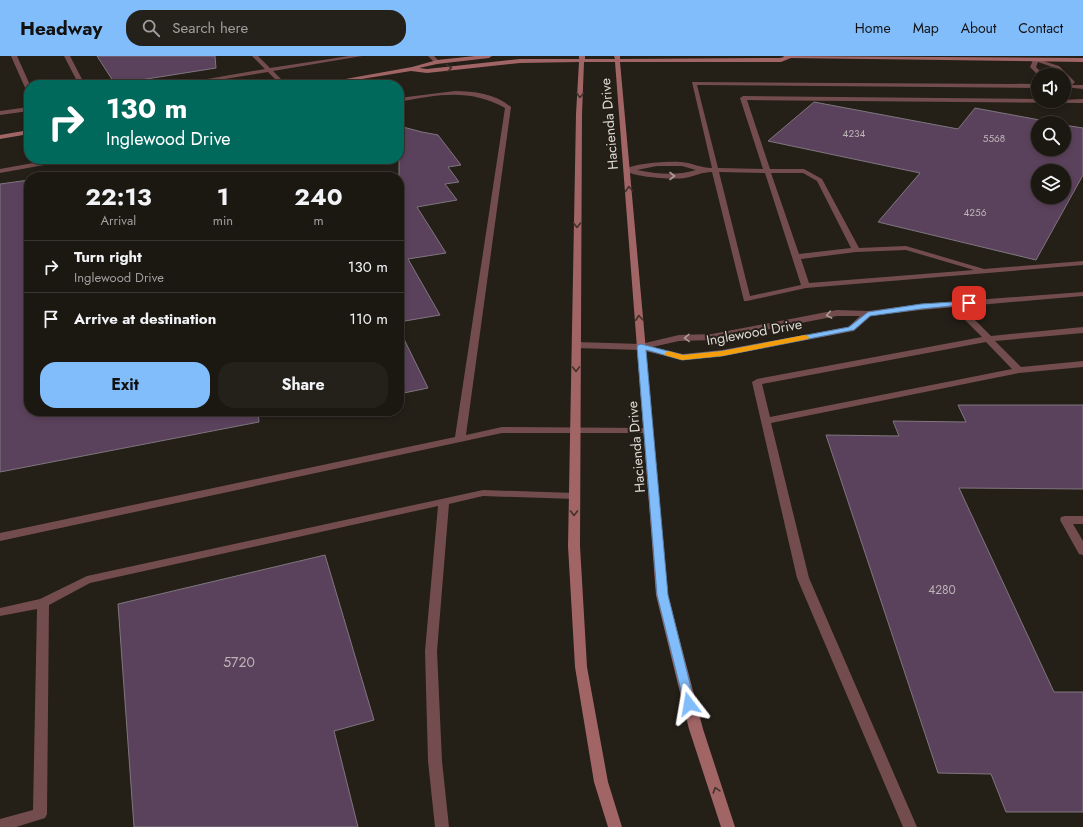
<!DOCTYPE html>
<style>
:root{--surface:#1b1711;--page:#24201a;--text:#f1f3f6;--muted:#a09f9f;--line:#393631;--accent:#81bdfa}
body{margin:0;font-family:Jost,sans-serif;background:var(--page);color:var(--text);height:100vh;display:flex;flex-direction:column;font-size:15px;white-space:nowrap}
*{box-sizing:border-box;margin:0}
p{font-size:13px;color:var(--muted)}
.icon{flex:none;width:22px;height:22px;fill:none;stroke:currentColor;stroke-width:2;stroke-linecap:round;stroke-linejoin:round}
.map{position:relative;flex:1;overflow:hidden}
.panel{position:absolute;left:24px;top:116px;width:380px;height:244px;display:flex;flex-direction:column;background:var(--surface);border-radius:16px;box-shadow:0 2px 6px #0003,0 0 0 1px var(--line)}
.panel>*{flex:none}
.guide{position:absolute;left:24px;top:24px;width:380px;height:84px;border-radius:16px;box-shadow:0 2px 6px #0003,0 0 0 1px var(--line);background:#00695c;color:#fff;overflow:hidden}
.controls{position:absolute;left:1031px;top:12px;display:grid;gap:8px}
.controls a{display:grid;place-items:center;width:40px;height:40px;border-radius:50%;background:var(--surface);box-shadow:0 2px 6px #0003,0 0 0 1px var(--line);font-size:20px}
.pin{position:absolute;display:grid;place-items:center;width:34px;height:34px;color:#fff;margin:-17px;border-radius:8px;box-shadow:0 2px 6px #0006}
.me{position:absolute;width:44px;margin:-22px;rotate:346deg;stroke-linejoin:round;filter:drop-shadow(0 0 3px #0008)}
.turn{display:flex;align-items:center;gap:14px;height:84px;padding:0 16px;font-size:18px}
.turn .icon{width:52px;height:52px;stroke-width:2.5}
.turn b{display:block;font-size:28px;line-height:34px}
.eta{display:flex;justify-content:space-evenly;align-items:center;height:68px;text-align:center}
.eta b{font-size:24px;font-weight:700;line-height:28px}
.cta{display:flex;gap:8px;margin-top:auto;padding:8px 16px}
.cta a{flex:1;height:46px;border-radius:16px;background:var(--accent);color:#111;font-size:16px;font-weight:700;line-height:46px;text-align:center}
.cta a+a{background:var(--page);color:var(--text)}
ul{padding:0;list-style:none}
li{display:flex;align-items:center;gap:12px;height:52px;padding:0 16px;border-top:1px solid var(--line)}
li div{flex:1}
li b{display:block;font-size:15px}
li em{font-style:normal}
header{display:flex;align-items:center;gap:24px;box-sizing:border-box;height:56px;padding:0 20px;background:var(--accent);color:#111}
header strong{font-size:19px}
nav{display:flex;gap:22px;margin-inline-start:auto;font-size:14px}
.search{width:280px;height:36px;background:var(--page);display:flex;align-items:center;gap:10px;box-sizing:border-box;padding:0 14px;border-radius:16px;color:var(--muted);font-size:15px}
.map>svg:first-child{display:block}
.building{fill:#5b425c;stroke:#7f767f;fill-rule:evenodd}
.lines{fill:none;stroke-linecap:round;stroke-linejoin:round}
.lane{fill:#734d4d;fill-rule:evenodd}
.street{fill:#734d4d;fill-rule:evenodd}
.secondary{fill:#a16566;fill-rule:evenodd}
.oneway{stroke:#43302b}
.oneway2{stroke:#ad9b97}
.route{fill:#81bdfa;stroke:#547ba2}
.slow{fill:#f59e0b}
.labels{text-anchor:middle;dominant-baseline:central;stroke-width:4;stroke-linejoin:round;paint-order:stroke}
.far-number-label{font-size:10px;fill:#bcb4b6}
.number-label{font-size:12px;fill:#bcb4b6}
.street-label{font-size:14px;fill:#dddad4;stroke:#241f17}
.near-number-label{font-size:14px;fill:#bcb4b6}
</style>
<header>
<strong>Headway</strong>
<div class="search"><svg class="icon" aria-label="search" viewBox="0 0 24 24"><circle cx="10" cy="10" r="6"/><path d="M15 15l6 6"/></svg>Search here</div>
<nav><a>Home</a><a>Map</a><a>About</a><a>Contact</a></nav>
</header>
<div class="map">
<svg width="1083" height="771" viewBox="0 0 1083 771">
<rect width="100%" height="100%" fill="#241f17"/>
<!-- building -->
<g class="building">
<polygon points="97,0 215,0 216,12 115,28"/>
<path d="M814 46 958 73 975 52 1056 67H1038V93H1064V69L1083 72V119L1036 204 878 166 920 117 768 85ZM1038 115H1064V141H1038Z"/>
<polygon points="399,70 422,76 438,79 461,109 448,111 459,126 445,128 457,144 417,151 446,197 408,203 440,259 399,266"/>
<polygon points="29,124 29,355 258,355 259,366 0,416 0,128"/>
<polygon points="399,273 428,332 399,338"/>
<polygon points="958,349 1083,349 1083,433 959,432 1054,636 1083,636 1083,756 1006,756 991,718 938,717 826,379 899,380 893,365 966,366"/>
<polygon points="325,499 374,664 334,675 358,771 134,771 118,548"/>
</g>
<g class="lines">
<!-- lane -->
<g class="lane">
<polygon points="11,0 17,0 30,29 29,36 26,34"/>
<polygon points="64,0 70,0 85,29 79,29"/>
<polygon points="252,0 258,0 270,12 349,0 362,0 273,15 287,29 281,29 268,16 187,29 173,29 265,13"/>
<polygon points="428,0 434,0 440,6 435,7"/>
<polygon points="1034,2 1059,10 1075,26 1072,29 1083,29 1083,33 1064,31 1064,29 1069,26 1064,21 1064,19 1062,19 1055,12 1038,6 1036,11 1044,19 1038,19 1030,11"/>
<path d="M692 26 1038 28V32L697 29 718 112 763 113 740 42 743 40 1038 43V45L1083 43V47L747 44 770 113H804L822 123 859 192 906 190 984 213 1083 205V209L806 232 747 245H744L712 116C702 116 695 120 685 122 673 124 632 121 624 114 633 107 669 105 681 106 692 107 701 112 712 112ZM657 110H682L696 114C676 120 657 118 637 114ZM719 116 765 117 801 229 750 240ZM771 117H803L817 125 851 192 799 198ZM906 194 974 214 809 227 801 203 856 196Z"/>
<path d="M455 35C474 35 496 38 511 51L466 379 502 371 648 372 651 373 653 375 651 377H502L0 485V477L455 381 505 52C469 32 437 39 399 46V42Z"/>
<polygon points="29,51 29,55 0,59 0,55"/>
<polygon points="55,103 69,103 66,105 0,117 0,113"/>
<path d="M951 246H957L991 280 1083 271V277L995 285 1021 311 1083 305V311L1019 317 771 367 809 522 917 771H903L797 522 752 326 757 323 982 281 951 250 950 248ZM986 286 1012 313 770 361 762 328Z"/>
<polygon points="483,434 575,437 580,440 575,443 483,440 449,448 437,595 442,705 449,771 435,771 428,705 425,595 438,450 90,527 49,549 47,758 45,762 16,771 0,771 0,763 33,754 37,553 0,560 0,552 40,543 87,520"/>
<polygon points="1065,460 1083,460 1083,468 1073,468 1083,485 1083,499 1079,498 1060,464 1061,461"/>
</g>
<!-- street -->
<path class="street" d="M1083 236V240L921 254 871 260 854 275 722 300 683 304 641 294 576 292 572 289 576 286 641 288 679 279 712 278 837 254 868 255 921 248ZM837 260H860L848 271 722 294 683 298 652 291 679 285 712 284Z"/>
<!-- secondary -->
<g class="secondary">
<polygon points="475,0 492,0 489,2 437,8 419,12 427,13 520,3 579,3 579,0 585,0 585,3 615,3 614,0 620,0 620,3 780,2 784,1 783,0 1083,2 1083,6 791,2 781,6 620,6 668,539 703,673 735,771 721,771 689,673 656,539 615,6 584,6 582,58 580,490 587,611 608,726 622,771 608,771 594,726 575,611 568,490 576,58 579,6 520,7 427,17 411,15 325,29 312,29 412,11 437,4"/>
<polygon points="29,74 29,78 0,83 0,79"/>
</g>
</g>
<!-- one-way arrows -->
<defs><path id="oneway-chevron" d="M-2-3.5L2.5 0L-2 3.5" fill="none" stroke-width="1.6" stroke-linecap="round" stroke-linejoin="round"/></defs>
<g class="oneway">
<use href="#oneway-chevron" transform="translate(449 12) rotate(-7)"/>
<use href="#oneway-chevron" transform="translate(580 39) rotate(93)"/>
<use href="#oneway-chevron" transform="translate(629 133) rotate(-95)"/>
<use href="#oneway-chevron" transform="translate(577 169) rotate(91)"/>
<use href="#oneway-chevron" transform="translate(639 262) rotate(-95)"/>
<use href="#oneway-chevron" transform="translate(576 313) rotate(90)"/>
<use href="#oneway-chevron" transform="translate(574 457) rotate(90)"/>
<use href="#oneway-chevron" transform="translate(716 734) rotate(-108)"/>
</g>
<g class="oneway2">
<use href="#oneway-chevron" transform="translate(672 120)"/>
<use href="#oneway-chevron" transform="translate(829 259) rotate(169)"/>
<use href="#oneway-chevron" transform="translate(687 282) rotate(178)"/>
</g>
<!-- route -->
<polygon class="route" points="969,245 972,247 971,248 921,253 870,260 854,274 722,300 682,304 646,294 668,539 695,648 694,651 689,653 685,651 657,539 637,291 638,289 641,288 683,299 722,295 849,271 868,256 921,248"/>
<!-- slow -->
<polygon class="slow" points="805,279 809,281 808,283 722,300 682,304 665,299 664,298 668,295 683,299 722,295"/>
<g class="labels">
<!-- far-number labels -->
<g class="far-number-label">
<text x="854" y="77">4234</text>
<text x="994" y="82">5568</text>
<text x="975" y="156">4256</text>
</g>
<!-- number labels -->
<g class="number-label">
<text x="942" y="534">4280</text>
</g>
<!-- street labels -->
<g class="street-label">
<text transform="translate(609 68) rotate(-95)">Hacienda Drive</text>
<text transform="translate(754 276) rotate(-10)">Inglewood Drive</text>
<text transform="translate(636 391) rotate(-95)">Hacienda Drive</text>
</g>
<!-- near-number labels -->
<g class="near-number-label">
<text x="239" y="606">5720</text>
</g>
</g>
</svg>
<div class="controls">
<a><svg class="icon" aria-label="sound" viewBox="0 0 24 24"><path d="M4 9h4l5-4v14l-5-4H4zM17 9q2 3 0 6"/></svg></a>
<a><svg class="icon" aria-label="search" viewBox="0 0 24 24"><circle cx="10" cy="10" r="6"/><path d="M15 15l6 6"/></svg></a>
<a><svg class="icon" aria-label="layers" viewBox="0 0 24 24"><path d="M12 4l9 5-9 5-9-5zM3 14l9 5 9-5"/></svg></a>
</div>
<div class="pin" style="left:969px;top:247px;background:#d93025"><svg class="icon" aria-label="arrive" viewBox="0 0 24 24"><path d="M6 21V4h12l-3 4 3 4H6"/></svg></div>
<svg class="me" style="left:689px;top:648px" viewBox="-20 -20 40 40"><path d="M0-17L14 15 0 8-14 15z" fill="#81bdfa" stroke="#fff" stroke-width="4"/></svg>
<div class="guide">
<div class="turn"><svg class="icon" aria-label="right" viewBox="0 0 24 24"><path d="M7 20v-9h11M14 6l5 5-5 5"/></svg><div><b>130 m</b>Inglewood Drive</div></div>
</div>
<section class="panel">
<div class="eta">
<div><b>22:13</b><p>Arrival</p></div>
<div><b>1</b><p>min</p></div>
<div><b>240</b><p>m</p></div>
</div>
<ul>
<li><svg class="icon" aria-label="right" viewBox="0 0 24 24"><path d="M7 20v-9h11M14 6l5 5-5 5"/></svg><div><b>Turn right</b><p>Inglewood Drive</p></div><em>130 m</em></li>
<li><svg class="icon" aria-label="arrive" viewBox="0 0 24 24"><path d="M6 21V4h12l-3 4 3 4H6"/></svg><div><b>Arrive at destination</b></div><em>110 m</em></li>
</ul>
<div class="cta"><a>Exit</a><a>Share</a></div>
</section>
</div>
